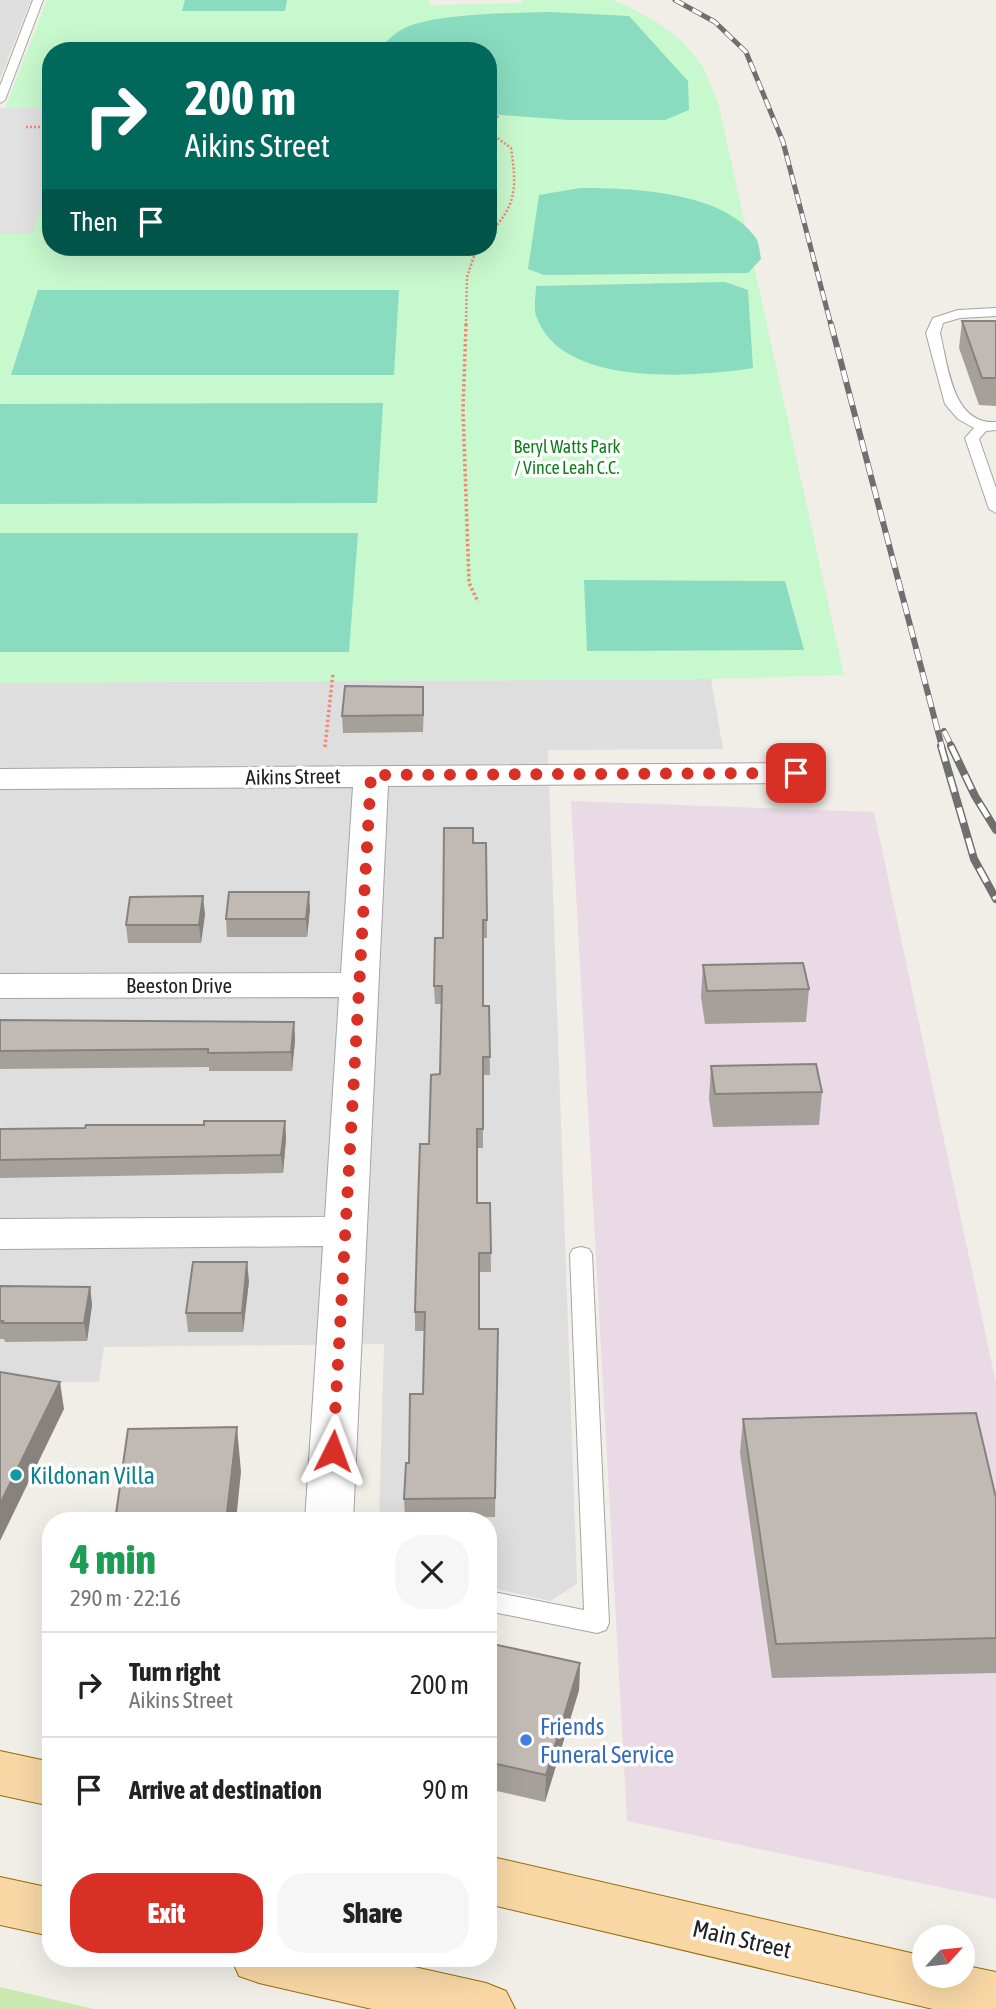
<!DOCTYPE html>
<meta charset="utf-8">
<style>
:root{--surface:#fff;--page:#f6f6f6;--text:#222;--muted:#767676;--line:#e0e0e0;--accent:#d93025}
body{margin:0;font-family:"Asap Condensed",sans-serif;background:var(--page);color:var(--text);height:100vh;display:flex;flex-direction:column;font-size:26px;white-space:nowrap}
*{box-sizing:border-box;margin:0}
p{font-size:23px;color:var(--muted)}
.icon{flex:none;width:38px;height:38px;fill:none;stroke:currentColor;stroke-width:2;stroke-linecap:round;stroke-linejoin:round}
.map{position:relative;flex:1;overflow:hidden}
.drawer{position:absolute;left:42px;top:1512px;width:455px;height:455px;display:flex;flex-direction:column;background:var(--surface);border-radius:28px;box-shadow:0 7px 28px #0002}
.drawer>*{flex:none}
.guide{position:absolute;left:42px;top:42px;width:455px;height:214px;border-radius:28px;box-shadow:0 7px 28px #0002;background:#00695c;color:#fff;overflow:hidden}
.needle{width:46px;rotate:63deg}
.controls{position:absolute;left:912px;top:1925px;display:grid;gap:14px}
.controls a{display:grid;place-items:center;width:63px;height:63px;border-radius:50%;background:var(--surface);box-shadow:0 7px 28px #0002;font-size:35px}
.pin{position:absolute;display:grid;place-items:center;width:60px;height:60px;color:#fff;margin:-30px;border-radius:14px;box-shadow:0 4px 10px #0006}
.me{position:absolute;width:77px;margin:-38px;rotate:3deg;stroke-linejoin:round;filter:drop-shadow(0 0 5px #0008)}
.turn{display:flex;align-items:center;gap:24px;height:147px;padding:0 28px;font-size:32px}
.turn .icon{width:91px;height:91px;stroke-width:2.5}
.turn b{display:block;font-size:49px;line-height:60px}
.then{display:flex;align-items:center;height:66px;padding:0 28px;background:#0003;gap:14px;font-size:26px}
.round{display:grid;place-items:center;flex:none;width:74px;height:74px;border-radius:28px;background:var(--page)}
.summary{display:flex;align-items:center;justify-content:space-between;height:119px;padding:0 28px}
h1{font-size:42px;font-weight:800;line-height:52px;color:#1e9e55}
.button{display:flex;gap:14px;margin-top:auto;padding:14px 28px}
.button a{flex:1;height:80px;border-radius:28px;background:var(--accent);color:#fff;font-size:28px;font-weight:800;line-height:80px;text-align:center}
.button a+a{background:var(--page);color:var(--text)}
ul{padding:0;list-style:none}
li{display:flex;align-items:center;gap:21px;height:105px;padding:0 28px;border-top:2px solid var(--line)}
li div{flex:1}
li b{display:block;font-size:26px}
li em{font-style:normal}
.map>svg:first-child{display:block}
.residential{fill:#dfdede}
.industrial{fill:#e9dae6}
.grass{fill:#cae8b0}
.park{fill:#c8f8cd;fill-rule:evenodd}
.pitch{fill:#89dcbf}
.parking{fill:#e1e1e1}
.lines{fill:none;stroke-linecap:round;stroke-linejoin:round}
.lane-casing{stroke:#a5a5a5;stroke-width:2}
.street-casing{stroke:#a5a5a5;stroke-width:2}
.primary-casing{stroke:#976c06;stroke-width:2}
.path-far1{stroke:#f48675;stroke-width:2.5;stroke-dasharray:2 2;stroke-linecap:butt}
.path{stroke:#f48675;stroke-width:3.5;stroke-dasharray:2.5 2.5;stroke-linecap:butt}
.lane{fill:#fff;fill-rule:evenodd}
.street{fill:#fff;fill-rule:evenodd}
.primary{fill:#f8d7a5;fill-rule:evenodd}
.rail-far2-casing{stroke:#6f6f6f;stroke-width:5}
.rail-far1-casing{stroke:#6f6f6f;stroke-width:6}
.rail-casing{stroke:#6f6f6f;stroke-width:8}
.rail-far2{stroke:#fff;stroke-width:3.5;stroke-dasharray:10;stroke-linecap:butt}
.rail-far1{stroke:#fff;stroke-width:4.5;stroke-dasharray:12;stroke-linecap:butt}
.rail{stroke:#fff;stroke-width:5;stroke-dasharray:16;stroke-linecap:butt}
.wall{fill:#a6a09b}
.shaded-wall{fill:#87827e}
.building{fill:#c1bab4;stroke:#87827e;stroke-width:2}
.route{stroke:#d93025;stroke-width:12;stroke-dasharray:0 21.6}
.culture-dot{fill:#0f9aa8;stroke:#fff;stroke-width:2.5}
.shop-dot{fill:#3f7fe0;stroke:#fff;stroke-width:2.5}
.labels{text-anchor:middle;dominant-baseline:central;stroke-width:7;stroke-linejoin:round;paint-order:stroke}
.far-park-label{font-size:18px;fill:#107d1d;stroke:#fff}
.street-label{font-size:21px;fill:#212121;stroke:#fff}
.near-culture-label{font-size:24px;fill:#0d838f;stroke:#fff;text-anchor:start}
.near-shop-label{font-size:24px;fill:#366cbe;stroke:#fff;text-anchor:start}
.near-street-label{font-size:24px;fill:#212121;stroke:#fff}
</style>
<div class="map">
<svg width="996" height="2009" viewBox="0 0 996 2009">
<rect width="100%" height="100%" fill="#f1eee8"/>
<!-- residential -->
<g class="residential">
<polygon points="0,0 31,0 0,79"/>
<polygon points="711,679 723,749 548,750 577,1584 550,1601 488,1587 488,1521 379,1521 384,1344 104,1347 99,1382 0,1383 0,683"/>
</g>
<!-- industrial -->
<polygon class="industrial" points="571,801 874,812 996,1383 996,1899 627,1821"/>
<!-- grass -->
<polygon class="grass" points="0,1987 94,2009 0,2009"/>
<!-- park -->
<path class="park" d="M47 0H429L430 5 522 3 523 0H612L625 5 657 22 683 42 703 67 718 102 844 675 711 679 0 683V121ZM51 51H488V247H51Z"/>
<!-- pitch -->
<g class="pitch">
<polygon points="185,0 287,0 285,11 182,11"/>
<path d="M551 12 629 16 688 81 689 110 665 120H569L488 114V51H378C385 43 393 34 403 29 432 13 516 13 551 12Z"/>
<path d="M580 188C631 188 723 191 756 238 759 243 760 253 761 259L748 273 544 275 528 269 539 195Z"/>
<path d="M725 282 748 290 753 368C695 377 563 388 537 318 533 310 536 296 536 286Z"/>
<polygon points="38,290 399,290 394,375 11,375"/>
<polygon points="383,403 377,503 0,504 0,404"/>
<polygon points="0,533 358,533 349,652 0,652"/>
<polygon points="584,580 785,581 804,650 587,651"/>
</g>
<!-- parking -->
<polygon class="parking" points="0,108 51,108 51,177 32,234 0,234"/>
<g class="lines">
<defs>
<g id="lane">
<polygon points="33,0 43,0 5,100 0,103 0,86"/>
<path d="M996 308V316L960 318 943 323 940 333C948 365 952 425 996 422V430L986 431 979 439 996 488V513L989 509 965 438 974 428 958 419 945 404 926 333 933 318 958 310Z"/>
<polygon points="581,1247 589,1249 592,1254 609,1623 606,1630 597,1633 488,1611 488,1591 584,1610 570,1254 573,1249"/>
</g>
<polygon id="street" points="796,763 808,766 813,773 808,780 796,783 388,786 353,1521 305,1521 323,1246 0,1249 0,1219 325,1217 339,997 0,998 0,974 341,973 353,787 0,789 0,769"/>
<g id="primary">
<polygon points="0,1751 51,1762 51,1806 0,1795"/>
<polygon points="488,1856 924,1956 924,1976 962,1976 962,1965 996,1972 996,2009 933,2009 488,1904"/>
<polygon points="0,1877 51,1888 51,1936 0,1925"/>
<polygon points="231,1958 374,1958 486,1983 506,1991 515,2009 372,2009 259,1983 239,1976"/>
</g>
</defs>
<!-- lane casing -->
<use href="#lane" class="lane-casing"/>
<!-- street casing -->
<use href="#street" class="street-casing"/>
<!-- primary casing -->
<use href="#primary" class="primary-casing"/>
<!-- path-far1 -->
<g class="path-far1">
<polyline points="488,122 495,122 499,114"/>
<polyline points="26,127 51,127"/>
<path d="M488 131 511 148C517 188 517 205 488 235"/>
<polyline points="48,165 51,165"/>
<polyline points="466,325 467,277 477,247"/>
</g>
<!-- path -->
<g class="path">
<polyline points="466,324 463,410 469,583 478,602"/>
<polyline points="325,747 333,673"/>
</g>
<!-- lane -->
<use href="#lane" class="lane"/>
<!-- street -->
<use href="#street" class="street"/>
<!-- primary -->
<use href="#primary" class="primary"/>
<defs>
<polyline id="rail-far2" points="675,0 715,22 746,52 783,142 831,325"/>
<g id="rail-far1">
<polyline points="831,324 942,747"/>
<polyline points="944,731 952,747"/>
</g>
<g id="rail">
<polyline points="941,746 974,859 996,899"/>
<polyline points="951,746 975,796 996,830"/>
</g>
</defs>
<!-- rail-far2 casing -->
<use href="#rail-far2" class="rail-far2-casing"/>
<!-- rail-far1 casing -->
<use href="#rail-far1" class="rail-far1-casing"/>
<!-- rail casing -->
<use href="#rail" class="rail-casing"/>
<!-- rail-far2 -->
<use href="#rail-far2" class="rail-far2"/>
<!-- rail-far1 -->
<use href="#rail-far1" class="rail-far1"/>
<!-- rail -->
<use href="#rail" class="rail"/>
</g>
<!-- wall -->
<g class="wall">
<polygon points="962,321 996,321 996,406 979,405 959,348"/>
<polygon points="424,704 423,732 343,733 342,716"/>
<polygon points="473,843 486,843 487,938 483,938 483,1006 489,1006 490,1075 483,1075 483,1148 477,1148 477,1203 490,1203 491,1272 479,1272 479,1329 498,1329 495,1517 405,1518 404,1499 409,1463 423,1394 424,1331 415,1331 415,1312 429,1144 440,1074 441,1004 435,1004 434,986 443,938"/>
<polygon points="310,909 307,937 227,937 226,919"/>
<polygon points="205,914 201,943 128,943 126,925"/>
<polygon points="703,965 809,989 806,1022 705,1024 701,997"/>
<polygon points="0,1020 294,1022 295,1040 292,1071 209,1071 209,1067 0,1069"/>
<polygon points="711,1066 822,1092 819,1125 713,1127 709,1099"/>
<polygon points="285,1121 286,1139 283,1173 0,1178 0,1129 85,1128 204,1125"/>
<polygon points="249,1281 243,1332 188,1332 186,1313"/>
<polygon points="0,1286 90,1287 92,1305 87,1341 5,1342 4,1339 0,1339"/>
<polygon points="743,1419 996,1498 996,1673 772,1678 740,1453"/>
<polygon points="488,1643 580,1663 579,1690 545,1802 488,1789"/>
</g>
<!-- shaded-wall -->
<g class="shaded-wall">
<polygon points="309,892 310,909 307,937 306,919"/>
<polygon points="203,896 205,914 201,943 199,925"/>
<polygon points="294,1022 295,1040 292,1071 291,1052"/>
<polygon points="285,1121 286,1139 283,1173 281,1155"/>
<polygon points="247,1262 249,1281 243,1332 242,1313"/>
<polygon points="90,1287 92,1305 87,1341 84,1323"/>
<polygon points="60,1382 64,1409 0,1541 0,1504"/>
<polygon points="237,1427 241,1472 236,1521 226,1521"/>
<polygon points="580,1663 579,1690 545,1802 546,1775"/>
</g>
<!-- building -->
<g class="building">
<polygon points="962,321 996,321 996,378 982,378"/>
<polygon points="345,686 423,687 423,715 342,716"/>
<polygon points="444,828 473,828 473,843 486,843 487,920 483,920 483,1006 489,1006 490,1057 483,1057 483,1129 477,1129 477,1203 490,1203 491,1253 479,1253 479,1329 498,1329 495,1498 404,1499 406,1463 409,1463 410,1394 423,1394 425,1312 415,1312 418,1203 420,1144 429,1144 431,1075 440,1074 442,986 434,986 435,938 443,938"/>
<polygon points="229,892 309,892 306,919 226,919"/>
<polygon points="203,896 199,925 126,925 130,897"/>
<polygon points="803,963 809,989 707,991 703,965"/>
<polygon points="0,1020 294,1022 291,1052 208,1053 208,1049 0,1051"/>
<polygon points="816,1064 822,1092 715,1094 711,1066"/>
<polygon points="204,1121 285,1121 281,1155 0,1160 0,1129 85,1128 86,1125 204,1125"/>
<polygon points="193,1262 247,1262 242,1313 186,1313"/>
<polygon points="0,1286 90,1287 84,1323 2,1323 3,1321 0,1321"/>
<polygon points="0,1372 60,1382 0,1504"/>
<polygon points="976,1413 996,1498 996,1638 776,1644 743,1419"/>
<polygon points="237,1427 226,1521 115,1521 128,1429"/>
<polygon points="488,1643 580,1663 546,1775 488,1762"/>
</g>
<g class="lines">
<!-- route -->
<polyline class="route" points="333,1451 371,775 796,773"/>
</g>
<!-- markers -->
<circle class="culture-dot" cx="16" cy="1475" r="7"/>
<circle class="shop-dot" cx="526" cy="1740" r="7"/>
<g class="labels">
<!-- far-park labels -->
<g class="far-park-label">
<text x="567" y="446">Beryl Watts Park<tspan x="567" dy="21">/ Vince Leah C.C.</tspan></text>
</g>
<!-- street labels -->
<g class="street-label">
<text transform="translate(293 776) rotate(-1)">Aikins Street</text>
<text x="179" y="985">Beeston Drive</text>
</g>
<!-- near-culture labels -->
<g class="near-culture-label">
<text x="30" y="1475">Kildonan Villa</text>
</g>
<!-- near-shop labels -->
<g class="near-shop-label">
<text x="540" y="1726">Friends<tspan x="540" dy="28">Funeral Service</tspan></text>
</g>
<!-- near-street labels -->
<g class="near-street-label">
<text transform="translate(742 1939) rotate(13)">Main Street</text>
</g>
</g>
</svg>
<div class="controls">
<a><svg class="needle" viewBox="-14 -14 28 28"><path d="M0-13l5 13h-10z" fill="#e53935"/><path d="M0 13l5-13h-10z" fill="#767676"/></svg></a>
</div>
<div class="pin" style="left:796px;top:773px;background:#d93025"><svg class="icon" aria-label="arrive" viewBox="0 0 24 24"><path d="M6 21V4h12l-3 4 3 4H6"/></svg></div>
<svg class="me" style="left:333px;top:1451px" viewBox="-20 -20 40 40"><path d="M0-17L14 15 0 8-14 15z" fill="#d93025" stroke="#fff" stroke-width="4"/></svg>
<div class="guide">
<div class="turn"><svg class="icon" aria-label="right" viewBox="0 0 24 24"><path d="M7 20v-9h11M14 6l5 5-5 5"/></svg><div><b>200 m</b>Aikins Street</div></div>
<div class="then">Then<svg class="icon" aria-label="arrive" viewBox="0 0 24 24"><path d="M6 21V4h12l-3 4 3 4H6"/></svg></div>
</div>
<section class="drawer">
<div class="summary"><div><h1>4 min</h1><p>290 m · 22:16</p></div><a class="round"><svg class="icon" aria-label="close" viewBox="0 0 24 24"><path d="M6 6l12 12M18 6L6 18"/></svg></a></div>
<ul>
<li><svg class="icon" aria-label="right" viewBox="0 0 24 24"><path d="M7 20v-9h11M14 6l5 5-5 5"/></svg><div><b>Turn right</b><p>Aikins Street</p></div><em>200 m</em></li>
<li><svg class="icon" aria-label="arrive" viewBox="0 0 24 24"><path d="M6 21V4h12l-3 4 3 4H6"/></svg><div><b>Arrive at destination</b></div><em>90 m</em></li>
</ul>
<div class="button"><a>Exit</a><a>Share</a></div>
</section>
</div>
